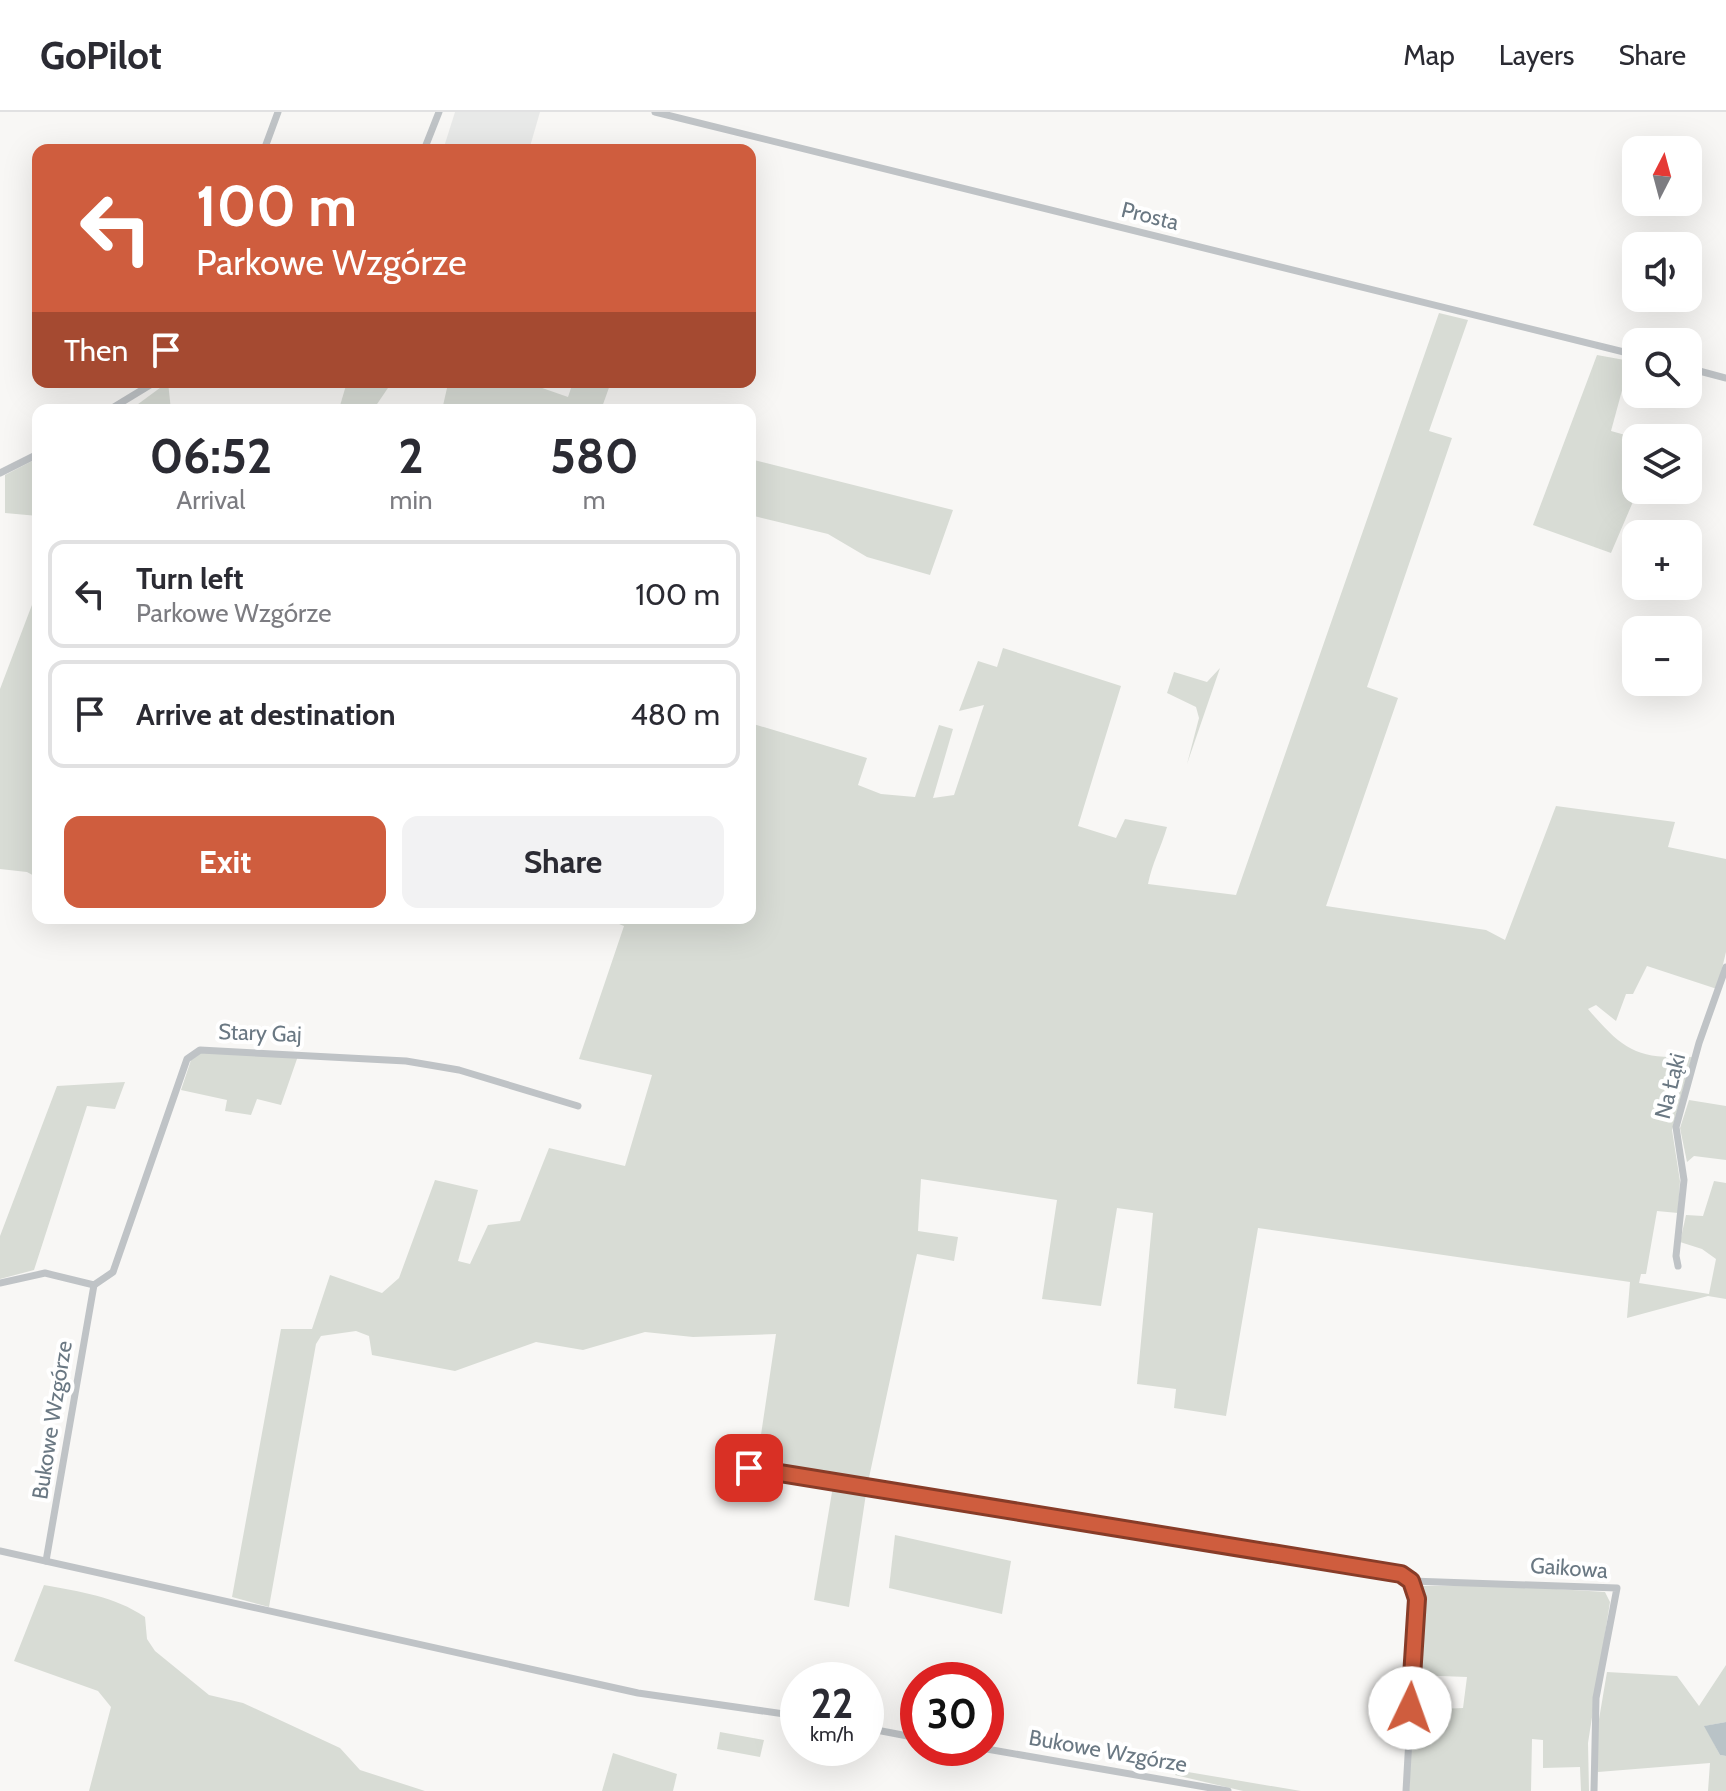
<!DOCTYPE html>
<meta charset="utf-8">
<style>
:root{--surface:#fff;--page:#f2f2f3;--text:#2b2b33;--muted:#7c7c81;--line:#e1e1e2;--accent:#cf5d3e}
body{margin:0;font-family:Cabin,sans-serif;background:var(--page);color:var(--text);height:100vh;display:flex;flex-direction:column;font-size:30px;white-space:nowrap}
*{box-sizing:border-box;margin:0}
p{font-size:26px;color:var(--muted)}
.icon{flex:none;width:44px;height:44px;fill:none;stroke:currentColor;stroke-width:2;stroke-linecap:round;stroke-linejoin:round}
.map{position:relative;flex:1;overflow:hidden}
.side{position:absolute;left:32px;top:292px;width:724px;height:520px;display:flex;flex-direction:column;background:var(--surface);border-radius:16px;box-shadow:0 8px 32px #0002}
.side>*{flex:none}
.hud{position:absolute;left:32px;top:32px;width:724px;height:244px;border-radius:16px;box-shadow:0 8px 32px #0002;background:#cf5d3e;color:#fff;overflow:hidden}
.needle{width:52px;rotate:6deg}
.buttons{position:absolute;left:1622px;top:24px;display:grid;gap:16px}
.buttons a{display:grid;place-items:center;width:80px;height:80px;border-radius:16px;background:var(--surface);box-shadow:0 8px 32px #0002;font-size:40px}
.speed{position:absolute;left:780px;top:1550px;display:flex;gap:16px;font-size:40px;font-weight:700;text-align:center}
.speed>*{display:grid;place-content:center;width:104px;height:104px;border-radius:50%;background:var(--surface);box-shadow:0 8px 32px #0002;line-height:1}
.speed small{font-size:20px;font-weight:400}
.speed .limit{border:12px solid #d22;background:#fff;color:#111}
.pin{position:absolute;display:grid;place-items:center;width:68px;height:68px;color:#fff;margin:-34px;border-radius:16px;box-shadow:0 4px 12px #0006}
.me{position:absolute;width:88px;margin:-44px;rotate:3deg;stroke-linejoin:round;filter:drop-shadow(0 0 6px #0008)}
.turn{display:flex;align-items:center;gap:28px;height:168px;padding:0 32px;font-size:36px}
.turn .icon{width:104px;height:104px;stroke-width:2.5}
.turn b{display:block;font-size:56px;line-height:68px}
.then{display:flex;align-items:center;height:76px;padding:0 32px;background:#0003;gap:16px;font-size:30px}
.eta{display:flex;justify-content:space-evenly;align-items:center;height:136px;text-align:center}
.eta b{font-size:48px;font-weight:800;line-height:56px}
.button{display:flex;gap:16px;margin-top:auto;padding:16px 32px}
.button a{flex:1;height:92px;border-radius:16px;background:var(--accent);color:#fff;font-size:32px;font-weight:800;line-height:92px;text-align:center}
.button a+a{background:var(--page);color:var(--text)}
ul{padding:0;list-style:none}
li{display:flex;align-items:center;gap:24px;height:108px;margin:0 16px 12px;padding:0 16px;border:4px solid var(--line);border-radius:16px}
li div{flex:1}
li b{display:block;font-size:30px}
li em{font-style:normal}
header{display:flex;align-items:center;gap:48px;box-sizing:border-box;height:112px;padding:0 40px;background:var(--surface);border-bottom:2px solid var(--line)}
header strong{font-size:38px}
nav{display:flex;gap:44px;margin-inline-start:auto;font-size:28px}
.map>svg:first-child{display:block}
.built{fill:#e8e9e8}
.green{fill:#d8dcd5}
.water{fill:#b9c3c7}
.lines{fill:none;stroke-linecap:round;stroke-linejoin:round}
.street{stroke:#bfc3c6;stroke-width:7}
.route-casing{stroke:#873c28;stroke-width:20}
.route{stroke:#cf5d3e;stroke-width:14}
.labels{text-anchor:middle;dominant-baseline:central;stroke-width:8;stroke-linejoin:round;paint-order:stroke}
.street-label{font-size:22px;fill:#6a7883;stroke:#fff}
</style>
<header>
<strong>GoPilot</strong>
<nav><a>Map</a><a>Layers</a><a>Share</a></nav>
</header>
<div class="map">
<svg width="1726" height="1679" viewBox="0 0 1726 1679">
<rect width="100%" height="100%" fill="#f8f7f5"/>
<!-- built -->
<polygon class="built" points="455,0 540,0 529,38 443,38"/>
<!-- green -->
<g class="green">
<path d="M1439 201 1468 208 1429 319 1452 326 1367 575 1398 586 1326 794 1486 818 1505 828 1556 694 1675 710 1668 735 1726 747V840L1717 877 1647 854 1633 882H1626L1616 909 1596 893 1588 897C1624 939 1637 947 1692 945L1672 1018 1680 1069 1678 1101 1657 1099 1646 1162H1641L1639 1171 1709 1182 1716 1147 1702 1137 1680 1130 1686 1103 1703 1104 1714 1069 1726 1071V1187L1708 1184 1627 1206 1630 1170 1258 1116 1226 1304 1174 1296 1176 1277 1137 1272 1153 1101 1117 1096 1101 1194 1042 1187 1057 1088 921 1067 918 1119 958 1125 954 1149 917 1142 867 1375 849 1495 814 1488 833 1374 755 1363 776 1222 693 1225 645 1220 583 1238 536 1230 455 1259 372 1243 369 1224 356 1219 321 1224 316 1232 269 1495 232 1485 281 1217H312L330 1163 382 1181 399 1166 435 1068 478 1078 458 1149 470 1152 488 1113 520 1109 549 1036 625 1054 652 963 579 947 624 814 604 806H750V611L867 646 858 673 881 682 915 685 939 613 953 617 933 686 954 683 984 593 959 599 978 549 997 555 1003 536 1121 574 1078 714 1116 726 1125 707 1167 715C1161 736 1152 751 1148 772L1236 783Z"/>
<polygon points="1597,243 1630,249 1611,319 1636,326 1638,378 1611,441 1533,413"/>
<polygon points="168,270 171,298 130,298"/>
<polygon points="347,270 392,270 373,298 339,297"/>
<polygon points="428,270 525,270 568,285 573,270 611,270 601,298 442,298 447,276"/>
<polygon points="38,346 38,404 5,401 5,363"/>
<polygon points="750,347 953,398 930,463 867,445 828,422 750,403"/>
<polygon points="38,477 38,766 27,760 0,757 0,577"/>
<polygon points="1220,556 1187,652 1199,606 1196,595 1167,581 1174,560 1207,570"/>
<polygon points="202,940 298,944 281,993 257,987 251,1003 225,999 227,988 181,978 191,948"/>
<polygon points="125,970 115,997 87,994 34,1158 0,1167 0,1124 57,974"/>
<polygon points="1689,988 1726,994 1726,1048 1694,1044 1687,1050 1680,1016"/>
<polygon points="895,1423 1011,1449 1002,1502 889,1476"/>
<path d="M44 1473C81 1480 114 1484 145 1505L147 1527 155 1539 209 1583 243 1591 340 1636 360 1658 425 1679H89L111 1595 98 1579 14 1549Z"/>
<polygon points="1494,1473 1605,1480 1610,1490 1588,1631 1589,1679 1581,1679 1580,1655 1543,1656 1543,1628 1532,1627 1531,1679 1409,1679 1413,1598 1463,1596 1467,1565 1414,1563 1419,1474"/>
<polygon points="1726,1553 1726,1610 1705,1614 1720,1643 1726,1644 1726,1679 1708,1679 1710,1651 1598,1660 1597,1619 1607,1560 1677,1564 1699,1594"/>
<polygon points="720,1620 764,1628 760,1645 717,1637"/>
<polygon points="613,1641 677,1662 673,1679 602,1679"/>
<polygon points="1176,1658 1301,1679 1243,1679 1175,1663"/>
</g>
<!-- water -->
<polygon class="water" points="1726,1610 1726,1644 1720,1643 1704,1614"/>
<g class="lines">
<!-- street -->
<g class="street">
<polyline points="655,0 1636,243"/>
<polyline points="264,38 278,0"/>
<polyline points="424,38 439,0"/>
<polyline points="1688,256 1726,266"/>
<polyline points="109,298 155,270"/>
<polyline points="0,361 38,342"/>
<polyline points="1678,1154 1676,1144 1684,1068 1676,1015 1699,931 1726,855"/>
<polyline points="0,1171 45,1161 94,1173"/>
<polyline points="94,1173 113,1160 187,947 200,938 406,949 459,958 578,994"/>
<polyline points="749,1356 1401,1462 1411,1469 1417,1487 1406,1679"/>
<polyline points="0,1439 638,1581 798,1604"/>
<polyline points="46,1449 94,1173"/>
<polyline points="1411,1469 1617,1476 1596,1586 1594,1679"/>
<polyline points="866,1616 918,1626"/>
<polyline points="981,1636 1228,1679"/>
</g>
</g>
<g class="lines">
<defs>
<polyline id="route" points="749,1356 1401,1462 1411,1469 1417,1487 1410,1596"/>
</defs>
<!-- route casing -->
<use href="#route" class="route-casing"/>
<!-- route -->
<use href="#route" class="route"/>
</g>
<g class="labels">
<!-- street labels -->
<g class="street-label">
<text transform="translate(1150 104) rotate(14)">Prosta</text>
<text transform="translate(260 921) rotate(2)">Stary Gaj</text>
<text transform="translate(1670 974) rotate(-76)">Na Łąki</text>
<text transform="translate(52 1308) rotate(-81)">Bukowe Wzgórze</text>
<text transform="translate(1569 1456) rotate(4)">Gaikowa</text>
<text transform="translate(1108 1639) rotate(10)">Bukowe Wzgórze</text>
</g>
</g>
</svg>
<div class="buttons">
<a><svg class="needle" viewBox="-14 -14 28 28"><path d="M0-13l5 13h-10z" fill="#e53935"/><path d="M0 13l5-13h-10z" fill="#7c7c81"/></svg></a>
<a><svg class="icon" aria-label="sound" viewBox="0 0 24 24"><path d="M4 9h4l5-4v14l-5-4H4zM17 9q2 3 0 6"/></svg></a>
<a><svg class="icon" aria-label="search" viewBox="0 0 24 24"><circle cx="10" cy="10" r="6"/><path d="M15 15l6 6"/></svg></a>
<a><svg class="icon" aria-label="layers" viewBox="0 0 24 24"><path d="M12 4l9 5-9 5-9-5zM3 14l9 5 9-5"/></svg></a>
<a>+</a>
<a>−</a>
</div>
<div class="speed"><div>22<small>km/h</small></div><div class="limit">30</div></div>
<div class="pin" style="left:749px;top:1356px;background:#d93025"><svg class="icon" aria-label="arrive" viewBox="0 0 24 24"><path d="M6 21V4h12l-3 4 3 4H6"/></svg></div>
<svg class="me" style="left:1410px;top:1596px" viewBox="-20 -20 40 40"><circle r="19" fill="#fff"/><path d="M0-13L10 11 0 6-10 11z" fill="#cf5d3e"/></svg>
<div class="hud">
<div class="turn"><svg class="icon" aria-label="left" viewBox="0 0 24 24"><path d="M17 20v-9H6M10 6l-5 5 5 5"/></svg><div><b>100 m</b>Parkowe Wzgórze</div></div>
<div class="then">Then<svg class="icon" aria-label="arrive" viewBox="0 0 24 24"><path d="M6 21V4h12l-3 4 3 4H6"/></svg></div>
</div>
<section class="side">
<div class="eta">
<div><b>06:52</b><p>Arrival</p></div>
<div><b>2</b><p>min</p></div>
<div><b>580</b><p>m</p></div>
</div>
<ul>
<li><svg class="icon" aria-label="left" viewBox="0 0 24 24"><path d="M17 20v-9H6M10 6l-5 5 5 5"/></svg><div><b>Turn left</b><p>Parkowe Wzgórze</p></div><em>100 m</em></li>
<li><svg class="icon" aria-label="arrive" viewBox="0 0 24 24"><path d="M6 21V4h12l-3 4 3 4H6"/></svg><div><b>Arrive at destination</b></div><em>480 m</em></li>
</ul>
<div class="button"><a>Exit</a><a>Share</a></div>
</section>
</div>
